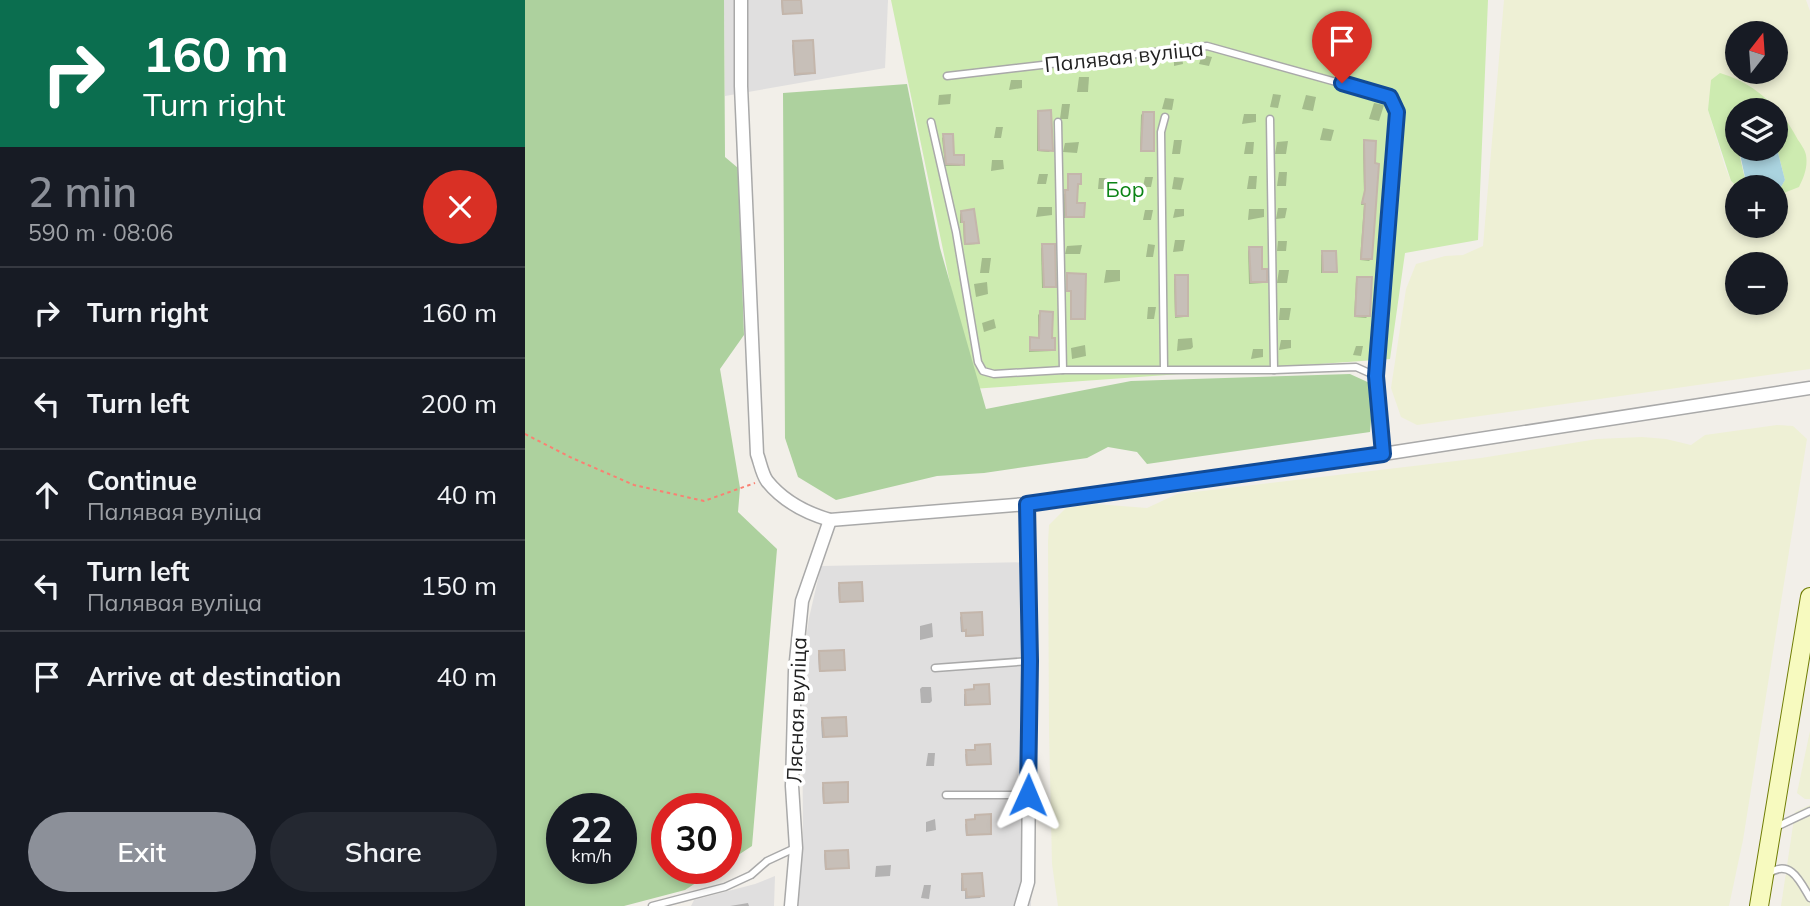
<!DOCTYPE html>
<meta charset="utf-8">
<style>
:root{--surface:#171b24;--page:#242831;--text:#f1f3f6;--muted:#9ea1a6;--line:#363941;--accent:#8c9099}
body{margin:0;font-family:Mulish,sans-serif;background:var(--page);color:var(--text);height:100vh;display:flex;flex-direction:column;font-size:26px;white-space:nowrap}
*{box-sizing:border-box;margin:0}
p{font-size:23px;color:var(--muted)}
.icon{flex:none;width:38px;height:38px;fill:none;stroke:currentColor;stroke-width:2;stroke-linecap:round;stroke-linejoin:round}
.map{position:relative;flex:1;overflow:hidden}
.drawer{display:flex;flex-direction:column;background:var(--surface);width:525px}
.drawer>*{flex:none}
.hud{background:#0b6e4f;color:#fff;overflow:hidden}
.needle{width:46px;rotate:17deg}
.controls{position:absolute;left:1200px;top:21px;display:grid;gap:14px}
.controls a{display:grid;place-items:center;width:63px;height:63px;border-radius:50%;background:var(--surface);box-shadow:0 4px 10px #0003;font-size:35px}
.speed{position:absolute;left:21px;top:793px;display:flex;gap:14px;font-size:35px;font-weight:700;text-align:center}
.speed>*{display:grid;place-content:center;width:91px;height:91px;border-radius:50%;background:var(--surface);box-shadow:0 4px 10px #0003;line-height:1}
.speed small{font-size:18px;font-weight:400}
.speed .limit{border:10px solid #d22;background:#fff;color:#111}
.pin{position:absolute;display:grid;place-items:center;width:60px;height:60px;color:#fff;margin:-72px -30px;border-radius:50% 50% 50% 0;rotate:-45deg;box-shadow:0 0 7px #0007}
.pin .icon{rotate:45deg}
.me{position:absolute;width:77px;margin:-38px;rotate:1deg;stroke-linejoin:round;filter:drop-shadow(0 0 5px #0008)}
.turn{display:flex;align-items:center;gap:24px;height:147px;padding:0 28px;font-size:32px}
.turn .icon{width:91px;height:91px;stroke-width:2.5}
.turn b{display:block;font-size:49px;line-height:60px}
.round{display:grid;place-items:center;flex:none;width:74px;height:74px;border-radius:37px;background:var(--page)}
.overview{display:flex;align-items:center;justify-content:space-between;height:119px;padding:0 28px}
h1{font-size:42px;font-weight:600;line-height:52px;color:var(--accent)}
.button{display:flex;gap:14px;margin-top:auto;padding:14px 28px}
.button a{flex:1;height:80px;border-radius:42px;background:var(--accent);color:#fff;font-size:28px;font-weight:600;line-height:80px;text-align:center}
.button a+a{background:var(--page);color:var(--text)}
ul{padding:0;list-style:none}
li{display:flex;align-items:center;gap:21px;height:91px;padding:0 28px;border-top:2px solid var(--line)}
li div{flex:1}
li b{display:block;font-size:26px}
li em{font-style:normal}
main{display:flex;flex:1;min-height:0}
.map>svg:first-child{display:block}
.residential{fill:#e0dfdf}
.farmland{fill:#eef0d5;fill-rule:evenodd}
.grass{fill:#cdebb0}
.forest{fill:#add19e;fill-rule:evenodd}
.water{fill:#aad3df}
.shadow{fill:#0003}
.building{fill:#c7bfb8;stroke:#c4b6ab;stroke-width:2}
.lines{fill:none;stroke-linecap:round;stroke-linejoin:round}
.lane-casing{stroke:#a9a9a9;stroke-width:9}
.street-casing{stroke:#a9a9a9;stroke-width:15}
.secondary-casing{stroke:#707d05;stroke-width:20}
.path{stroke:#fa8072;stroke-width:2;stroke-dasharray:3.5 3.5;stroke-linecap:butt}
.lane{stroke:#fff;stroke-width:6}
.street{stroke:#fff;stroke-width:12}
.secondary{stroke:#f7fabf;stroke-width:18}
.route-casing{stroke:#114b97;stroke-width:18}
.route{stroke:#1a73e8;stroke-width:12}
.labels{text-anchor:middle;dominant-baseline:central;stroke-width:7;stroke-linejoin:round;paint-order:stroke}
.street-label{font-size:21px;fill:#222;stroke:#fff}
.park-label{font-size:21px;fill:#0c8416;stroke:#fff}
</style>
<main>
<section class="drawer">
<div class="hud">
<div class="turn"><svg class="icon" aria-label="right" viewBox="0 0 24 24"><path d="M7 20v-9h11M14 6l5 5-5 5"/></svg><div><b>160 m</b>Turn right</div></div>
</div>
<div class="overview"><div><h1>2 min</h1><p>590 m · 08:06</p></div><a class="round" style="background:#d93025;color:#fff"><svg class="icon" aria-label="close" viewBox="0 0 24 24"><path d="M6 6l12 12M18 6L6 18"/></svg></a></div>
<ul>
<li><svg class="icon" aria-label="right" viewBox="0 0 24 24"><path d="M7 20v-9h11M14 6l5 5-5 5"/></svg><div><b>Turn right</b></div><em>160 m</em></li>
<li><svg class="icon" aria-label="left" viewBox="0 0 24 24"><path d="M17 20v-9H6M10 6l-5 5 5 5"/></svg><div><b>Turn left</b></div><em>200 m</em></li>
<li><svg class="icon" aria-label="ahead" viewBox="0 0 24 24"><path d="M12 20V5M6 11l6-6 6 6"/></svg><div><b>Continue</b><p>Палявая вуліца</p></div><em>40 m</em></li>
<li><svg class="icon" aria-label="left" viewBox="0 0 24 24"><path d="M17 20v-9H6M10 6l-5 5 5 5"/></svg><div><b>Turn left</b><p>Палявая вуліца</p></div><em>150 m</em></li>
<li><svg class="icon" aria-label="arrive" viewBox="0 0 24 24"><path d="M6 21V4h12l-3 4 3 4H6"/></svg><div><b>Arrive at destination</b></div><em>40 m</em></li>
</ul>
<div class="button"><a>Exit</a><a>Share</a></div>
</section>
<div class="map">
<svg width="1285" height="906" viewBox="0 0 1285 906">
<rect width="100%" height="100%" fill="#f2efe9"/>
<!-- residential -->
<g class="residential">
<polygon points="199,0 363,0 360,68 200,96"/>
<polygon points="512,562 506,906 273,906 278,844 277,667 284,618 296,566"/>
<polygon points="250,876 249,906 166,906 169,900 230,884"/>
</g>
<!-- farmland -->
<g class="farmland">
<path d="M979 0H1281L1285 11V369L892 425 876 417 866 388 881 289 891 264 920 256 938 255 958 246ZM1213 33H1251V72H1213ZM1240 97 1261 118 1256 196H1251V226H1213V187L1206 181 1200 167 1183 110ZM1213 264H1251V303H1213Z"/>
<polygon points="1252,425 1268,426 1282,439 1218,840 1204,906 533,906 527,864 524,729 523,542 524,525 541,508 571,504 622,508 652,494 956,458 1072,439 1117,437 1141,439 1166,445 1180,435"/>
<polygon points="1285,731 1285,799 1280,799 1272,793"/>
<polygon points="1285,805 1285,906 1256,906 1270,812"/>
</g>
<!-- grass -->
<g class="grass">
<polygon points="366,0 963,0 953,240 880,253 865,359 447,389"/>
<path d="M1195 73C1230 83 1257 109 1273 140 1276 144 1280 150 1281 155 1283 167 1279 177 1274 187L1251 196V187H1256L1260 180 1251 145V110H1213V149L1222 187H1213L1206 181 1183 110 1186 80Z"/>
</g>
<!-- forest -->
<g class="forest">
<path d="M0 0H199L200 157 213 168 219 335 195 369 215 488 213 512 252 549 227 846 201 863V808H142V868H194L160 890 99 906H0ZM37 808H96V868H37Z"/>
<polygon points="382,84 415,248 461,409 606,381 825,374 849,385 845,432 622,464 612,452 583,447 562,458 459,473 412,476 311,500 273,477 260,438 258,93"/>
</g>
<!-- water -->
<polygon class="water" points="1251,145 1260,180 1256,187 1222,187 1214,149 1251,149"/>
<!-- shadow -->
<g class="shadow">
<polygon points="256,0 274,0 275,12 257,15"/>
<polygon points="269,43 289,73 287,74 269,76 267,45"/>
<polygon points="677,55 687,57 684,66 674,64"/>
<polygon points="657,56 658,64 649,66 649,59"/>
<polygon points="554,77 564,77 563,92 552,92"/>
<polygon points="486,80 497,80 497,88 484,90"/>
<polygon points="426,94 425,104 413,105 414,95"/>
<polygon points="748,94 756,95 753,108 745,107"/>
<polygon points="781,95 791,97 788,111 777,109"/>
<polygon points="640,98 649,99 647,110 637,109"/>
<polygon points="849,103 859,105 854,121 844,119"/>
<polygon points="537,104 545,104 543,119 535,119"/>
<polygon points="514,112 526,150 524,152 512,151 512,114"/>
<polygon points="618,113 627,150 625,152 615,152 616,115"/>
<polygon points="719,114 731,114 731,122 717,124"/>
<polygon points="471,127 478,127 476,138 469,138"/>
<polygon points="798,128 809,130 806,141 795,140"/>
<polygon points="419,136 427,157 437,164 435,166 420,166 417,138"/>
<polygon points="649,140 657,140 655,154 647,154"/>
<polygon points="763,141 761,154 750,154 752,142"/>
<polygon points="554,142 552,153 538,152 540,143"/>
<polygon points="721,142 729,142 728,154 719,154"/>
<polygon points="840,142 846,259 844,261 835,260 839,205 836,205 839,193 838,144"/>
<polygon points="467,160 478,160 479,169 466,171"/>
<polygon points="754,172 762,172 761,186 752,186"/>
<polygon points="514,174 523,174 521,184 512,184"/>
<polygon points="544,175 554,183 551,205 558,216 556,218 539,218 539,194 542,192"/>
<polygon points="724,176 732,176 731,189 722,189"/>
<polygon points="620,177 628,177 626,187 618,187"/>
<polygon points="649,177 659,178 656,190 647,189"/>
<polygon points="574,178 582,178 581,189 573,189"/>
<polygon points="513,207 527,207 527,215 511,217"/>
<polygon points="753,208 762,208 760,218 751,219"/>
<polygon points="650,209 659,209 659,216 648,218"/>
<polygon points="724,209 739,209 739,217 723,220"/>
<polygon points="620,210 628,210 626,220 618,220"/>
<polygon points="437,212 452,243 451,244 439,245 438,223 435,223 435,214"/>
<polygon points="650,240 660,240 658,251 648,252"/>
<polygon points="753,241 762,241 761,251 752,251"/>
<polygon points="623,244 630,245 628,257 621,257"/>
<polygon points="557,245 555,254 540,254 542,246"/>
<polygon points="518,246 529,286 527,288 517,288 516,248"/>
<polygon points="724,249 740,281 738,283 724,284 723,251"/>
<polygon points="798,253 810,271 808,273 796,273 796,255"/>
<polygon points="457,258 466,258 464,273 455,273"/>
<polygon points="581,270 595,270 595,281 579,283"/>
<polygon points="754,270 764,270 762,283 752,283"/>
<polygon points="542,275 558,318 556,320 545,320 545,292 541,292"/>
<polygon points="651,277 661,315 659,317 650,318 649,279"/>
<polygon points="833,279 843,316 841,318 829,317 831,281"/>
<polygon points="462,282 463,294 451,297 449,284"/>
<polygon points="623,307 631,307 629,319 622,319"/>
<polygon points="755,308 766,308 764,320 754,320"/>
<polygon points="515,313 529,350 527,351 504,352 504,341 513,339 513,315"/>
<polygon points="469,319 471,328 459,332 457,323"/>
<polygon points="667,338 668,347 666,349 652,351 653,339"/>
<polygon points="756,340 766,340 766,348 754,350"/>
<polygon points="560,345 561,356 547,359 546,348"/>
<polygon points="831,346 838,346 836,356 828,355"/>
<polygon points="728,349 738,349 738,357 726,359"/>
<polygon points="315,585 337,600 314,603 313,587"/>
<polygon points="437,615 456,635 454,636 440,637 440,632 436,632 435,617"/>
<polygon points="407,623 408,637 395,640 395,626"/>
<polygon points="295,652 318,669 294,672 293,654"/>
<polygon points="397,687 406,687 407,701 405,703 396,703 395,689"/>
<polygon points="450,687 463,703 439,706 439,694 448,691"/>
<polygon points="298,719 320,735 297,738 296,721"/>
<polygon points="451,747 464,763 441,766 440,754 449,751"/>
<polygon points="403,753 410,753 409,766 401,766"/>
<polygon points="299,785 322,802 298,804 297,787"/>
<polygon points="451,817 464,833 441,836 440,824 449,821"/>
<polygon points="410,819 411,830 401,832 401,822"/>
<polygon points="301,852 320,868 300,870 299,854"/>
<polygon points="366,865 365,876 350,877 351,866"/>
<polygon points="438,876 457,896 455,898 440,899 440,891 436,891 436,878"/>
<polygon points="399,885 406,885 404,899 396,898"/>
<polygon points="223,903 224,906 205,906"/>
</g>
<!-- building -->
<g class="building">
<polygon points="257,0 276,0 277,13 258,14"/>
<polygon points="288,40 290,73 270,74 268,41"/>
<polygon points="526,110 528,151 514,150 513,111"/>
<polygon points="618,112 629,112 629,151 616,151"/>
<polygon points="418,134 428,134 429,155 439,155 439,165 421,164"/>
<polygon points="839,140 851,141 850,163 854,164 847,259 836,259 840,204 837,203 840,190"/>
<polygon points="543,174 556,174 556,184 553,184 552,203 560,203 559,217 541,217 540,190 543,190"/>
<polygon points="449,209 454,243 440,244 439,222 437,222 436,211"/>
<polygon points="517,244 530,244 531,287 519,287"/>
<polygon points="724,247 737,247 737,269 742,269 742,282 726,282"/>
<polygon points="797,251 811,251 812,272 798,272"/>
<polygon points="542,273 561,274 560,319 546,319 546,291 542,291"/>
<polygon points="650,275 663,275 663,316 651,316"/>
<polygon points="832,277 847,277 845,316 830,316"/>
<polygon points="515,311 528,312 527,338 530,338 530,350 505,350 505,337 514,338"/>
<polygon points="337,582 338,601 315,602 314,583"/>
<polygon points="457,612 458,635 441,636 441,630 438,631 436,613"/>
<polygon points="319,650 320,670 295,671 294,651"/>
<polygon points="464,684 465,704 441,705 440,690 449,689 449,685"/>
<polygon points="321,717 322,736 299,737 297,718"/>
<polygon points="465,744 466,764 442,765 441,750 450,750 450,745"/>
<polygon points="323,782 323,802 299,803 298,783"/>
<polygon points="466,814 466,834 442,835 441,820 450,819 450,815"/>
<polygon points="323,850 324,868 301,869 300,851"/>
<polygon points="457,873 459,896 442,897 441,889 438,890 437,874"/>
</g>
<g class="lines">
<defs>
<g id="lane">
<polyline points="422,76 682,46 865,97 872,112 851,376"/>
<polyline points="745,119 749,370"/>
<polyline points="406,122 431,232 453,362 458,371 469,374 538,370 749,370 831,367 851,376 858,454"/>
<polyline points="533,122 538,370"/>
<polyline points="639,369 636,132 640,117"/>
<polyline points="410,668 505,661"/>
<polyline points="421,795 503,795"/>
<polyline points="1249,828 1285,811"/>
<path d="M1243 874C1265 858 1275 881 1285 898"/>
<polyline points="127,906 200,887 226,875 242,861 270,848"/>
</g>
<g id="street">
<path d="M216 0V86L232 454C235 462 237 474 242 481 258 501 281 513 305 520L502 504 858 454 1285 388"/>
<polyline points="266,906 271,848 267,786 270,671 277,601 305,520"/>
<polyline points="496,906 503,882 505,661 502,504"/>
</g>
<polyline id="secondary" points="1234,906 1285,597"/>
</defs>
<!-- lane casing -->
<use href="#lane" class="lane-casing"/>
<!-- street casing -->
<use href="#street" class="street-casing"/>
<!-- secondary casing -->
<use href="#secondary" class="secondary-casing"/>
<!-- path -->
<polyline class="path" points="0,434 47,458 109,485 179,501 230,483"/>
<!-- lane -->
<use href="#lane" class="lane"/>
<!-- street -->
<use href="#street" class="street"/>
<!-- secondary -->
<use href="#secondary" class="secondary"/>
</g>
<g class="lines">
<defs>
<polyline id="route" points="503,795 505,661 502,504 858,454 851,376 872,112 865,97 817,83"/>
</defs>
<!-- route casing -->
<use href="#route" class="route-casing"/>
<!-- route -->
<use href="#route" class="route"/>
</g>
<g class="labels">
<!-- street labels -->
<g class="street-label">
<text transform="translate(599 56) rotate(-6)">Палявая вуліца</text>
<text transform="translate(271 710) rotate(-88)">Лясная вуліца</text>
</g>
<!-- park labels -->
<g class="park-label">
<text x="600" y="189">Бор</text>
</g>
</g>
</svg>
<div class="controls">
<a><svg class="needle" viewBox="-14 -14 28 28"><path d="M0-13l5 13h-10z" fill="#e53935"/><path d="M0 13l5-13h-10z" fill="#9ea1a6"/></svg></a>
<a><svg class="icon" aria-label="layers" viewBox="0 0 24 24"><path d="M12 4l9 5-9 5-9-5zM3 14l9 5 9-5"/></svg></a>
<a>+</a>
<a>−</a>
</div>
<div class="speed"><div>22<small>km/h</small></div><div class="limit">30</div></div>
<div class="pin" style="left:817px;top:83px;background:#d93025"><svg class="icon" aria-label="arrive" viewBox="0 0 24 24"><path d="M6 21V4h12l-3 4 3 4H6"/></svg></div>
<svg class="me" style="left:503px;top:795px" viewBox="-20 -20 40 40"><path d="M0-17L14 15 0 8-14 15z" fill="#1a73e8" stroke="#fff" stroke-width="4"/></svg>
</div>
</main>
